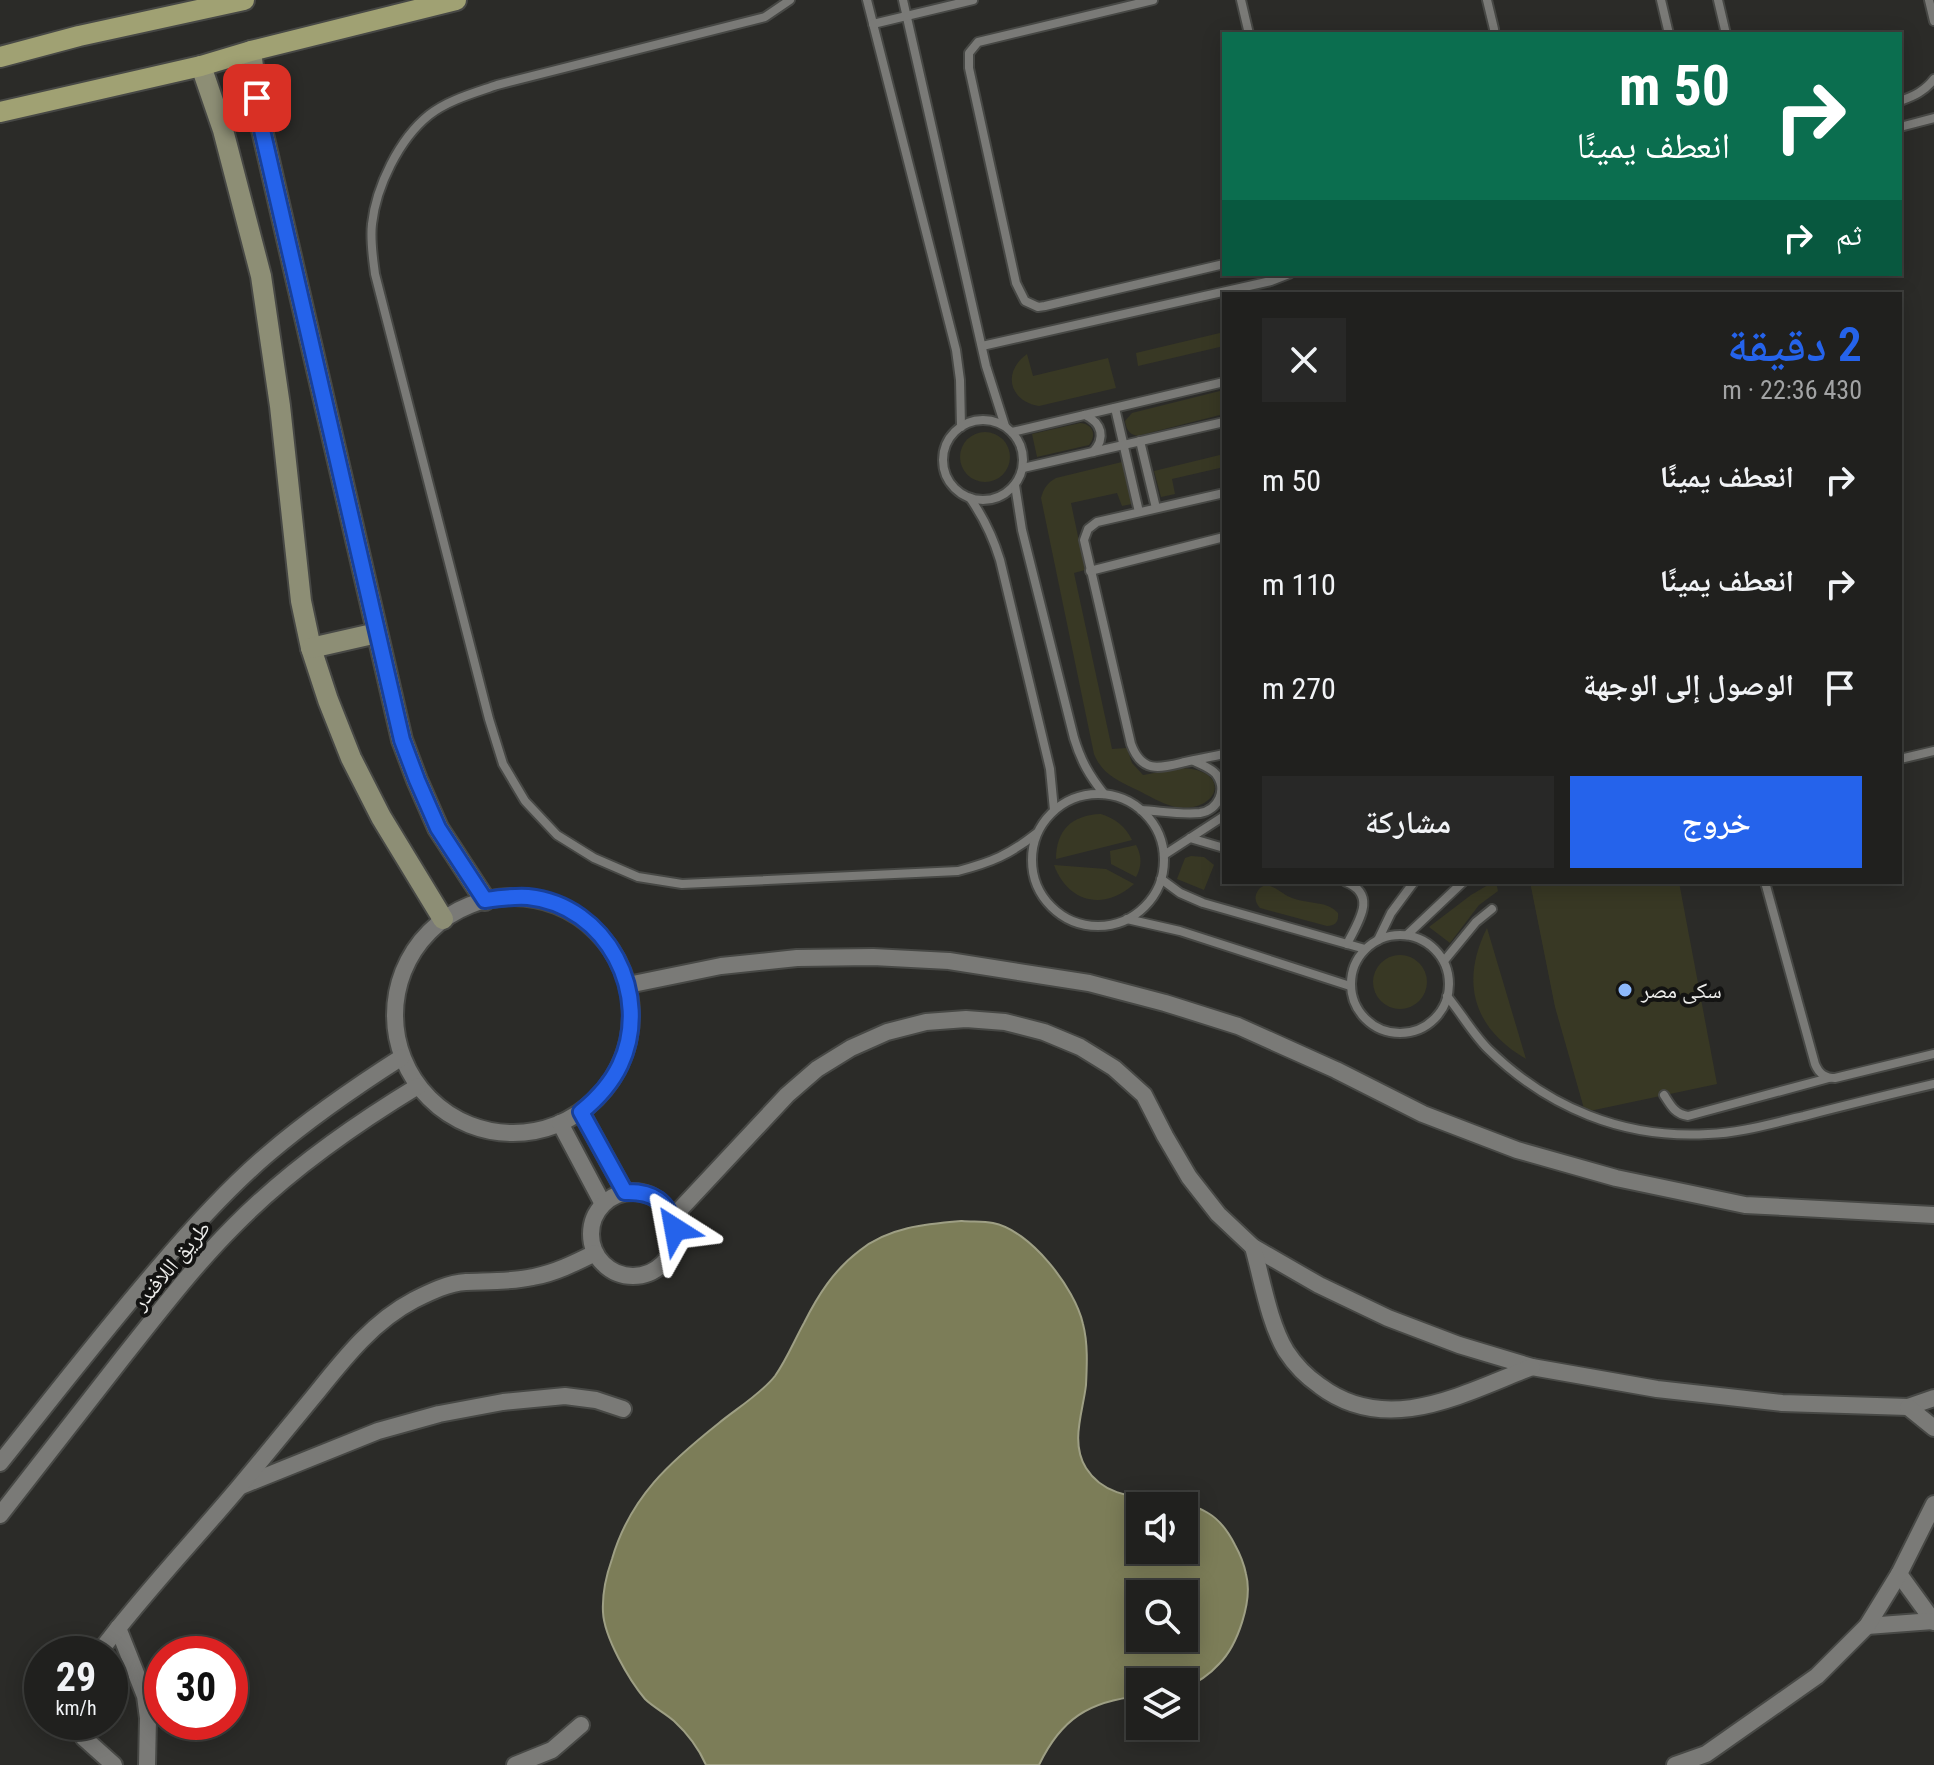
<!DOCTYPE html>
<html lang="ar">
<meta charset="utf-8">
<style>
:root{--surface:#20201e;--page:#282827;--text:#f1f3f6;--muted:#a2a3a4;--line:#3d3e3c;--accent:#2563eb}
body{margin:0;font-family:"Roboto Condensed","Noto Naskh Arabic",sans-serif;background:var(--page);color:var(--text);direction:rtl;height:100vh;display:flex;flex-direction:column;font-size:30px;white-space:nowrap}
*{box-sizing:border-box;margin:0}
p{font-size:26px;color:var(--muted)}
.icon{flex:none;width:44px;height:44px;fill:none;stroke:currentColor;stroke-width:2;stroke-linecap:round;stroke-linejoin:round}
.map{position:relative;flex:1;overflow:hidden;direction:ltr}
.panel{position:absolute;left:1222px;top:292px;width:680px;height:592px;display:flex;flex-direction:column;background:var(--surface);border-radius:0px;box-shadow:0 4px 20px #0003,0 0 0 2px var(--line);direction:rtl}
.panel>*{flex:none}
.hud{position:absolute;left:1222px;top:32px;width:680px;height:244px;border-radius:0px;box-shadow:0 4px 20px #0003,0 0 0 2px var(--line);direction:rtl;background:#0b6e4f;color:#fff;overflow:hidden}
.tools{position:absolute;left:1126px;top:1492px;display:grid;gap:16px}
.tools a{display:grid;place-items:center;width:72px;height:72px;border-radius:0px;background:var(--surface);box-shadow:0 4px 20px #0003,0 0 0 2px var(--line);font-size:40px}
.speed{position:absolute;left:24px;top:1636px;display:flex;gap:16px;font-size:40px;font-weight:700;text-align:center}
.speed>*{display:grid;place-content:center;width:104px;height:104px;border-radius:50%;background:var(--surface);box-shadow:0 4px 20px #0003,0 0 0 2px var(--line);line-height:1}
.speed small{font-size:20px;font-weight:400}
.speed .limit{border:12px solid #d22;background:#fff;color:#111}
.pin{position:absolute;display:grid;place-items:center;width:68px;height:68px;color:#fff;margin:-34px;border-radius:16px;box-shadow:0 4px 12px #0006}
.me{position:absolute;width:88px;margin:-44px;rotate:326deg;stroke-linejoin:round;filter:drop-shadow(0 0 6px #0008)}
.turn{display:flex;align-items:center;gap:28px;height:168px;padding:0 40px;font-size:36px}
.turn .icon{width:104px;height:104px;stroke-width:2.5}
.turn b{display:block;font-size:56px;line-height:68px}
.then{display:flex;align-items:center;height:76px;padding:0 40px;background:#0003;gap:16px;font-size:30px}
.round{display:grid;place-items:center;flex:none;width:84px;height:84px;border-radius:0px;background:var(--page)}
.headline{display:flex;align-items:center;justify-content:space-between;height:136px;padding:0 40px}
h1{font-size:48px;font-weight:600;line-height:60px;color:var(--accent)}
.button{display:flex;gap:16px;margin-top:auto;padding:16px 40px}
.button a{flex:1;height:92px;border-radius:0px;background:var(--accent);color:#fff;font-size:32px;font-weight:600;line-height:92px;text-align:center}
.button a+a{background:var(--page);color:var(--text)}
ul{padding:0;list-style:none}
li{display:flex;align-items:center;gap:24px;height:104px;padding:0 40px}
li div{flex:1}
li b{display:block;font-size:30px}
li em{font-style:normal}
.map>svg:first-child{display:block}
.green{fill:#383824}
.water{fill:#7c7d58;stroke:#9e9f84;stroke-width:2;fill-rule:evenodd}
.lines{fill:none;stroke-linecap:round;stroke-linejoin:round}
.lane-casing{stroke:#474845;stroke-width:12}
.street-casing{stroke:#474845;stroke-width:20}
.secondary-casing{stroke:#474845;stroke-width:24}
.primary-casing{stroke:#474845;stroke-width:24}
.lane{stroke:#7a7a77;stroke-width:8}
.street{stroke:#7a7a77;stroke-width:16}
.secondary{stroke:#8d8e75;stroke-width:20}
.primary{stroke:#a0a173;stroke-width:20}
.route-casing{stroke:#184099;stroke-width:20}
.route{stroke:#2563eb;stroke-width:14}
.poi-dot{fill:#8db9fc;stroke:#131312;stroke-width:3}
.labels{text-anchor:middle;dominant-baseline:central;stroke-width:8;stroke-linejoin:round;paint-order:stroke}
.poi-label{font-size:22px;fill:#ededeb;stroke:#131312;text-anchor:start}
.street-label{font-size:22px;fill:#ededeb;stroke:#131312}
</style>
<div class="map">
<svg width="1934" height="1765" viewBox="0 0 1934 1765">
<rect width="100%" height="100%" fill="#2b2b28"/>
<!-- green -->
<g class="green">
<polygon points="1224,332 1224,346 1138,366 1136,353"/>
<path d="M1027 354 1033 376 1108 358 1116 388 1039 406C1009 401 1002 372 1027 354Z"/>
<path d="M1224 390V414L1137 436C1129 434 1126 429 1125 421L1132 413Z"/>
<path d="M1080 423C1093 424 1097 435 1089 445L1037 457 1032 434Z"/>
<circle cx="985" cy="457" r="25"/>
<polygon points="1224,454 1224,467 1172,479 1175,494 1161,497 1154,471"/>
<path d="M1122 462 1132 504 1122 506 1117 493 1071 503 1085 570 1074 573 1112 749 1127 748 1132 763 1143 775C1158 773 1177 766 1192 769 1232 776 1215 814 1175 807 1162 804 1148 795 1135 789 1117 780 1102 774 1094 754L1041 498C1044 488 1047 483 1056 478Z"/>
<path d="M1101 814C1116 819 1125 826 1132 840L1056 859C1056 830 1072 815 1101 814Z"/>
<path d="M1136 845C1142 856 1142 866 1136 877L1111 864 1110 851Z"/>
<polygon points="1191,856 1204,857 1214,865 1204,890 1177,879 1185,858"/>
<path d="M1054 865 1106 869 1134 884C1104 911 1068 903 1054 865Z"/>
<polygon points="1493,882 1496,882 1498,891 1479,905 1450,943 1429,927 1471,895"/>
<polygon points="1530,882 1679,882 1717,1084 1585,1112 1555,1007"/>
<path d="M1265 885C1277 886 1283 896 1295 899 1309 904 1328 901 1338 913 1339 922 1335 926 1327 926L1260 908C1254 901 1254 895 1260 888Z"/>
<path d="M1487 928 1526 1059C1473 1028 1460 982 1487 928Z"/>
<circle cx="1400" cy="982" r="27"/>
</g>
<!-- water -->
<path class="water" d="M962 1221C972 1222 983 1221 993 1223 1030 1230 1075 1288 1083 1324 1088 1343 1087 1365 1086 1385 1083 1412 1070 1442 1086 1468 1113 1511 1171 1490 1208 1513 1220 1520 1229 1533 1235 1545 1240 1554 1244 1564 1246 1574 1253 1600 1238 1645 1219 1664 1209 1675 1197 1683 1184 1688V1682H1140V1696C1089 1701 1061 1719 1039 1765H706C699 1749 687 1733 674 1721 665 1713 653 1707 645 1699 629 1680 604 1637 603 1612 602 1594 606 1576 612 1559 630 1497 670 1462 719 1423 736 1409 762 1393 775 1376 787 1359 794 1341 804 1323 818 1295 834 1270 859 1251 888 1227 926 1224 962 1221ZM1140 1506H1184V1550H1140ZM1140 1594H1184V1638H1140Z"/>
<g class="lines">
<defs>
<g id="lane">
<path d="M790 0 765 17 497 85C474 93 448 100 429 115 399 139 376 187 372 224 370 241 373 258 375 274L489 719 503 764 525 801 557 835 594 858 638 877 682 884 958 871C992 862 1009 855 1037 833"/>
<polyline points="867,0 956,350 960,380 961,427"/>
<polyline points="903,0 986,366 1005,426"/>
<polyline points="1153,0 978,42 969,53 969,68 1016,283 1025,301 1038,307 1045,306 1224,264"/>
<polyline points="1241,0 1249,34"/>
<polyline points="1487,0 1494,29"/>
<polyline points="1661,0 1669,34"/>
<polyline points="1718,0 1726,34"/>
<polyline points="1929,0 1934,21"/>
<polyline points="873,24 973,0"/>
<path d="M1900 101C1914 96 1925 91 1934 79"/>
<polyline points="1900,127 1934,118"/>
<polyline points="982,346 1271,281 1289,274"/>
<polyline points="1115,408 1139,512"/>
<path d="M1085 415C1102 423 1106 438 1093 452"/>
<circle cx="983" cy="460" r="40"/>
<polyline points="1012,432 1224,382"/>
<polyline points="1140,441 1156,508"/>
<polyline points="1023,468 1224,422"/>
<path d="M1015 485 1022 530 1074 738C1081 761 1089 775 1104 794"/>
<path d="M1224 493 1097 522 1088 529 1084 540 1131 744C1142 774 1160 768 1185 762 1198 759 1211 757 1224 754"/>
<path d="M970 498C984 518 993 537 1000 560L1050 769 1054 810"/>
<polyline points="1090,571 1224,537"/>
<polyline points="1900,759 1934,751"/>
<circle cx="1098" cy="860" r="66"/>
<path d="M1141 810C1160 811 1181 815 1200 813 1218 810 1228 790 1216 774 1211 768 1202 765 1194 761"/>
<polyline points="1190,838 1224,848"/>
<polyline points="1164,855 1224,816"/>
<polyline points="1161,879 1180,893 1203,903 1365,949"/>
<path d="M1346 882C1378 895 1358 922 1347 944"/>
<path d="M1765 882 1815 1064C1819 1074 1825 1078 1835 1078L1934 1054"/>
<polyline points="1127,919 1180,931 1350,986"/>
<polyline points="1407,935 1463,882"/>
<circle cx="1400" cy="984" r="49"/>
<polyline points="1378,940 1391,913 1414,882"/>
<polyline points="1444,961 1476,922 1492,909"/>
<path d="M1447 996C1461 1013 1473 1034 1488 1049 1548 1108 1624 1139 1708 1134 1741 1133 1773 1123 1804 1116 1847 1105 1891 1094 1934 1084"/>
<path d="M1664 1095C1671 1106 1675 1114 1688 1116L1829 1078"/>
</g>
<g id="street">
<circle cx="513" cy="1015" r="118"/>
<polyline points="628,985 721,966 797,958 873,957 949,961 1089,983 1165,1003 1238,1026 1336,1070 1423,1114 1517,1150 1616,1178 1745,1205 1934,1215"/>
<polyline points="581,1112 625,1192"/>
<polyline points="560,1123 603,1204"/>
<circle cx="633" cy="1234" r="42"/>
<polyline points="673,1217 787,1095 817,1069 851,1048 887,1032 926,1022 966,1019 1005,1022 1044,1032 1080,1047 1114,1068 1144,1095 1165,1136 1189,1177 1218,1214 1253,1247 1319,1285 1388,1318 1459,1345 1532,1367 1657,1389 1782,1403 1908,1407 1934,1398"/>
<path d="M1253 1247C1262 1279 1269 1323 1286 1351 1295 1365 1307 1377 1320 1386 1388 1437 1464 1393 1532 1367"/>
<polyline points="1908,1407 1934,1428"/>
<path d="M0 1463C52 1398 103 1332 158 1268 192 1228 228 1188 268 1154 310 1118 355 1087 402 1057"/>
<polyline points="241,1486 378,1431 439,1414 503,1402 565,1396 596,1400 623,1409"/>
<path d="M0 1515C41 1462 83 1409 124 1356 159 1312 194 1266 234 1226 288 1171 352 1126 418 1086"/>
<polyline points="1899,1574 1934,1622"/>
<polyline points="1867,1626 1933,1621"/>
<polyline points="118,1628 145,1696 148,1718 147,1765"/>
<path d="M98 1654C142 1595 193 1542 240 1486 265 1456 289 1426 314 1396 343 1360 372 1322 414 1300 430 1292 448 1283 466 1282 488 1281 511 1282 533 1277 555 1273 575 1263 595 1253"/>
<polyline points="74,1722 84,1738 114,1765"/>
<polyline points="515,1765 552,1750 581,1725"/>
<polyline points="1675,1765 1706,1754 1817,1676 1867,1626 1899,1574 1934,1504"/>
</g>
<g id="secondary">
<polyline points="251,51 260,121 402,740 417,780 438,828 485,900"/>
<polyline points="201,66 223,130 261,276 280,406 301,601 311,648 328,700 351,758 381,817 443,919"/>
<polyline points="311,648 377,633"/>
</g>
<g id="primary">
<polyline points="0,57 79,36 244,0"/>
<polyline points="0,112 201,66 251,51 456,0"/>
</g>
</defs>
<!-- lane casing -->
<use href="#lane" class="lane-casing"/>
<!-- street casing -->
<use href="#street" class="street-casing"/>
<!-- secondary casing -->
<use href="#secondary" class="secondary-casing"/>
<!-- primary casing -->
<use href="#primary" class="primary-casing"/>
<!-- lane -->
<use href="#lane" class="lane"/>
<!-- street -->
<use href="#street" class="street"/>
<!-- secondary -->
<use href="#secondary" class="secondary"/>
<!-- primary -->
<use href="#primary" class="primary"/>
</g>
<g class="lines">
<defs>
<path id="route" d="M257 98 260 121 402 740 417 780 438 828 485 900C499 898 513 896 528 897 607 905 653 995 620 1065 611 1084 597 1099 581 1112L625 1192C653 1191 668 1201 675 1229"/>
</defs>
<!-- route casing -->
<use href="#route" class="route-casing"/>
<!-- route -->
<use href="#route" class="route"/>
</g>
<!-- markers -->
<circle class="poi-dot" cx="1625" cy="990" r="8"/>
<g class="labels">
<!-- poi labels -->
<g class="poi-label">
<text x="1641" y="990">سكى مصر</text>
</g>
<!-- street labels -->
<g class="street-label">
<text transform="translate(171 1265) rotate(-50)">طريق اللافندر</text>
</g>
</g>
</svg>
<div class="tools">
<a><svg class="icon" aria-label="sound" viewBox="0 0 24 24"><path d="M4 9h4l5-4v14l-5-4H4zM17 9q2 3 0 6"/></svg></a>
<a><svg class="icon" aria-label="search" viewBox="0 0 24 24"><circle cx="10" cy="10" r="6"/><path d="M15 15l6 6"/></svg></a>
<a><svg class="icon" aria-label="layers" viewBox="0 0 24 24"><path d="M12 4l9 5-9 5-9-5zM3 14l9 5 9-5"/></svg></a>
</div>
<div class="speed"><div>29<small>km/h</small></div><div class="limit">30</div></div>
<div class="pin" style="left:257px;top:98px;background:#d93025"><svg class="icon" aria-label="arrive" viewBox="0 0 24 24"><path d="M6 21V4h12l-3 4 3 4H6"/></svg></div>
<svg class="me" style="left:675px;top:1229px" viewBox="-20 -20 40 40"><path d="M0-17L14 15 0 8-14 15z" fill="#2563eb" stroke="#fff" stroke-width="4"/></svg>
<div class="hud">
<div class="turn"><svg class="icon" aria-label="right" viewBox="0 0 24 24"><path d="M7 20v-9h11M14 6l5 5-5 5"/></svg><div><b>50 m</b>انعطف يمينًا</div></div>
<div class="then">ثم<svg class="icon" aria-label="right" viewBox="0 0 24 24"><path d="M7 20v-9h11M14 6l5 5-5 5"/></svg></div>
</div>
<section class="panel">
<div class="headline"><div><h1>2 دقيقة</h1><p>430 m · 22:36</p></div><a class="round"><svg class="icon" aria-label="close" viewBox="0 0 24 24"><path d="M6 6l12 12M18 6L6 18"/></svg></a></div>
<ul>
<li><svg class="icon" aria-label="right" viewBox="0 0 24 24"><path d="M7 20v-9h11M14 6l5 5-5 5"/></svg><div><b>انعطف يمينًا</b></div><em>50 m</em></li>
<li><svg class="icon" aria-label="right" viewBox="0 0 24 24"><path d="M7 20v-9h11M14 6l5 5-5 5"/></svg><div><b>انعطف يمينًا</b></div><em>110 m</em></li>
<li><svg class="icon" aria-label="arrive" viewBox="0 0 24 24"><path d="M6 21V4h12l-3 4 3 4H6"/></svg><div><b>الوصول إلى الوجهة</b></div><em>270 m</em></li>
</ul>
<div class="button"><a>خروج</a><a>مشاركة</a></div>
</section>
</div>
